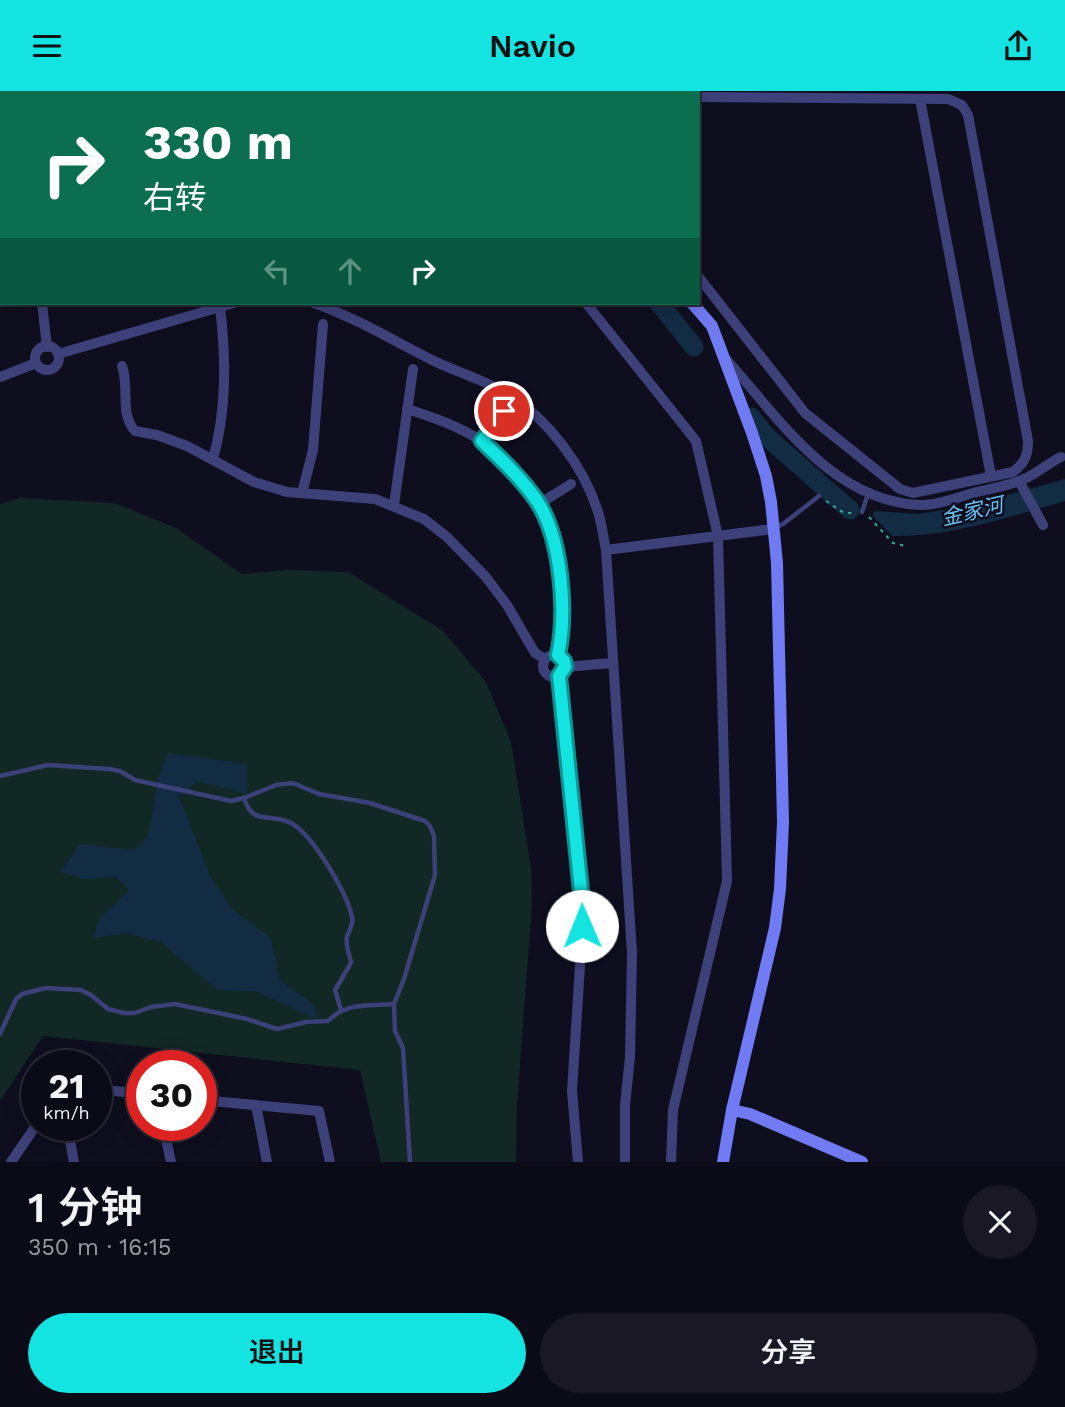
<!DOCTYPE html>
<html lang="zh">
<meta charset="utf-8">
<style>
:root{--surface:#0b0a17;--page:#191824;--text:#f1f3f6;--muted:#9a9aa1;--line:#2b2b36;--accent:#13e4e2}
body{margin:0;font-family:"Work Sans","Noto Sans SC",sans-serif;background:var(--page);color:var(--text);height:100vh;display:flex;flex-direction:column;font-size:26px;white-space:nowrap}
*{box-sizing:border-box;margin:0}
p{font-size:23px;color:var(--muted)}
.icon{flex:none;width:38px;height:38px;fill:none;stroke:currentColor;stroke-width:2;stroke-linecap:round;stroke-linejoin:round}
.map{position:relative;height:1071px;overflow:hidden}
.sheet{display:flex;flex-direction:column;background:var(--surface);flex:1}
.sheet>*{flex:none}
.top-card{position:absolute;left:0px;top:0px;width:700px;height:214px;box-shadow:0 4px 18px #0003,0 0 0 2px var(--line);background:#0b6e4f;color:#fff;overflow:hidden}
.speed{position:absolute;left:21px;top:959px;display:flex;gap:14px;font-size:35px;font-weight:700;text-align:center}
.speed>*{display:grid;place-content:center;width:91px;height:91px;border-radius:50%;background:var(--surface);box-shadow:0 4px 18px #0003,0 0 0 2px var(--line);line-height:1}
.speed small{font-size:18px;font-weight:400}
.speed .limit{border:10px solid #d22;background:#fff;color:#111}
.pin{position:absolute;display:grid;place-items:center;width:60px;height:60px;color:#fff;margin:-30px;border:4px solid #fff;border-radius:50%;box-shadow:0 2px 7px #0007}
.me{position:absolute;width:77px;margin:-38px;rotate:359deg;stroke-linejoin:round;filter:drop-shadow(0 0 5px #0008)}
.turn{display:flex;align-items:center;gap:24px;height:147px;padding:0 28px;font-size:32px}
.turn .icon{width:91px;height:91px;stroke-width:2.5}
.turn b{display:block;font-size:49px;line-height:60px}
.lanes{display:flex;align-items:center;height:66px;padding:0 28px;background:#0003;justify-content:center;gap:35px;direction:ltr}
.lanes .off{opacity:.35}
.round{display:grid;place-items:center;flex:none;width:74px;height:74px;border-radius:37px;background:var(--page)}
.summary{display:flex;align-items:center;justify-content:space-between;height:119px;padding:0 28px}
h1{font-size:42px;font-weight:600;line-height:52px}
.action{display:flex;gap:14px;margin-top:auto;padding:14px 28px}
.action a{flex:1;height:80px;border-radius:42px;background:var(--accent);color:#111;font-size:28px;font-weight:600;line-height:80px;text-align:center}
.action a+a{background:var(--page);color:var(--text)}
header{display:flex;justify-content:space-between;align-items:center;height:91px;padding:0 28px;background:var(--accent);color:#111;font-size:32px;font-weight:600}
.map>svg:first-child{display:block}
.green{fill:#122825}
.water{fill:#122c44}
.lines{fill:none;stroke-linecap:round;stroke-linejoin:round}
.river{stroke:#122c44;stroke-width:19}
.path{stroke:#38a794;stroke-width:2;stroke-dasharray:3.5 5;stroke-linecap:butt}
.lane{stroke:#3d417a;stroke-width:4.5}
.street{stroke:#3d417a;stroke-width:10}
.secondary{stroke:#6f7af3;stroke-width:12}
.route-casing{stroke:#0c9493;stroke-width:18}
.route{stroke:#13e4e2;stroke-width:12}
.labels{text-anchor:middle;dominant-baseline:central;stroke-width:5;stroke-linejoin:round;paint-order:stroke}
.water-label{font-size:21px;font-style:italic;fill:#67c1f2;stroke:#0f0e1f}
</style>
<header><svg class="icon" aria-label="menu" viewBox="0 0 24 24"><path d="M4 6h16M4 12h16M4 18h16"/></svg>Navio<svg class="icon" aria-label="share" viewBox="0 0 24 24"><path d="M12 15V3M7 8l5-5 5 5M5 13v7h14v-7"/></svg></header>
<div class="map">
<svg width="1065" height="1071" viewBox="0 0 1065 1071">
<rect width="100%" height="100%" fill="#0f0e1f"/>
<!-- green -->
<polygon class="green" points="20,407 115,412 176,437 242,483 287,479 348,481 443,540 486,591 511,651 531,777 532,813 517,1013 516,1071 381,1071 360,979 43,945 0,1010 0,413"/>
<!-- water -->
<g class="water">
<path d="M1065 388V410C1008 426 951 446 892 445L873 425 874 420 918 423 968 415Z"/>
<polygon points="168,662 247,673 247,703 197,690 179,705 210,785 232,818 271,847 280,889 314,914 318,929 255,900 217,899 161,851 127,842 93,847 100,826 129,800 117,786 84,788 60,781 80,753 134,759 148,745 159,684"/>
</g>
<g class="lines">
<!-- river -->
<g class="river">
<polyline points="493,0 495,2"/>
<polyline points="659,212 694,256"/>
<polyline points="751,326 768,347 850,419"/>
</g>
<!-- path -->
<g class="path">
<polyline points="826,410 844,422 855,422"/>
<polyline points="869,426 893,452 905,455"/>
</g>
<!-- lane -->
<g class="lane">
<polyline points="862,421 868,403"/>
<polyline points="774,437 783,433 819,405"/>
<polyline points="0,685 48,674 109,678 120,680 135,689 231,710 244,707 276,694 293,692 319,703 370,712 425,730 430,735 434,745 435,784 404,888 394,913 395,940 403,957 410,1071"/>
<path d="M244 707C253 736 270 721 291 732 313 744 347 802 352 826 354 833 349 839 347 846 345 855 350 864 351 872L335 899 341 919"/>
<path d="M0 943 16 908 22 903 46 897 81 899 91 904 108 918 124 922H135L151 916 175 913 247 928 277 938 306 931 328 930C347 911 368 915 394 913"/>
</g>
<!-- street -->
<g class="street">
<polyline points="40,0 40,2"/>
<path d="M698 6 948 8 962 14 968 24 1028 350C1028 364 1025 372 1013 381L913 402 900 398 805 322 698 185"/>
<polyline points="920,8 991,385"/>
<polyline points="0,114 2,114"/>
<polyline points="42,212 47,256"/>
<path d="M314 212C356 227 394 250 434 270 459 282 488 290 511 305 549 330 583 375 597 418 602 431 603 446 606 459L632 862 630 966 625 1014V1071"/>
<polyline points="586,212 696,350 718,445 727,790 673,1019 671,1071"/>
<circle cx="47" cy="267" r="12"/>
<polyline points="58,263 234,212"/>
<path d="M726 268C779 327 832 411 921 414 938 414 956 407 973 402 989 398 1008 395 1024 388 1037 383 1048 372 1061 366"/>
<path d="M122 275C130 297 119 322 135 340L157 344 187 355 254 391 287 401 375 408 424 428 447 446 485 485 507 514 535 562 545 568"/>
<polyline points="0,286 36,272"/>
<path d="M407 318C432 326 459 335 481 350 488 354 494 362 501 368 515 381 529 396 539 413 561 452 567 520 558 564"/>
<polyline points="482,350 504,320"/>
<path d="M213 368C227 318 226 267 220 215"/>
<polyline points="1019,390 1043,434"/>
<polyline points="302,402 313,359 323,233"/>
<polyline points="539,413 571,393"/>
<polyline points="394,414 413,278"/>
<polyline points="606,459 773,438"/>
<circle cx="554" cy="575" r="11"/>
<polyline points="565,576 612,572"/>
<polyline points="559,585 582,810 581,859 572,1000 578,1071"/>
<polyline points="96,998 142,1003"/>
<polyline points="201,1009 319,1020 330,1071"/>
<polyline points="256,1014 267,1071"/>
<polyline points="67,1034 74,1071"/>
<polyline points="163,1034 171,1071"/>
<polyline points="11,1071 37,1033"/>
</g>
<!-- secondary -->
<g class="secondary">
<polyline points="520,0 522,2"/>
<polyline points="692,212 712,235 752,342 766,385 771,411 777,472 783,731 780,798 775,837 732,1019 723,1071"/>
<polyline points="732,1019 750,1023 862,1071"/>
</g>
</g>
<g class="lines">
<defs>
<path id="route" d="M504 320 482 350C502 369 521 387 537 410 562 448 567 521 558 564L564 570 565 576 559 585 582 810V835"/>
</defs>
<!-- route casing -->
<use href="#route" class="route-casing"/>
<!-- route -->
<use href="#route" class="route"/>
</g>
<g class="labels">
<!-- water labels -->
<g class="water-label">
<text transform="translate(972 420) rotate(-13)">金家河</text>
</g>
</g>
</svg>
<div class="speed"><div>21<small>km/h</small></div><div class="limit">30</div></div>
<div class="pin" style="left:504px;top:320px;background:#d93025"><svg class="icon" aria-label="arrive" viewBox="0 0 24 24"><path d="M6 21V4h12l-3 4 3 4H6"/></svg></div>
<svg class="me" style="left:582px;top:835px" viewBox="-20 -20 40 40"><circle r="19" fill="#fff"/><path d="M0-13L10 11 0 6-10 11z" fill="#13e4e2"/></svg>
<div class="top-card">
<div class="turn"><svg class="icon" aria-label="right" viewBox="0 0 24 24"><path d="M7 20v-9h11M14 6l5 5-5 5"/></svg><div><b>330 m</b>右转</div></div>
<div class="lanes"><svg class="icon off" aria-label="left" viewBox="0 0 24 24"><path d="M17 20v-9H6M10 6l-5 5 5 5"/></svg><svg class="icon off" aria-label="ahead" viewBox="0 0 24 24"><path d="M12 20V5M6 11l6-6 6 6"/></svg><svg class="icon" aria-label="right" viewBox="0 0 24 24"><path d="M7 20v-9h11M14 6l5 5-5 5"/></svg></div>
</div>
</div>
<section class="sheet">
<div class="summary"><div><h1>1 分钟</h1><p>350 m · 16:15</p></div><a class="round"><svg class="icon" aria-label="close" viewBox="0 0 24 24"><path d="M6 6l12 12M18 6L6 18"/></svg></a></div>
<div class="action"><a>退出</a><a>分享</a></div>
</section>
